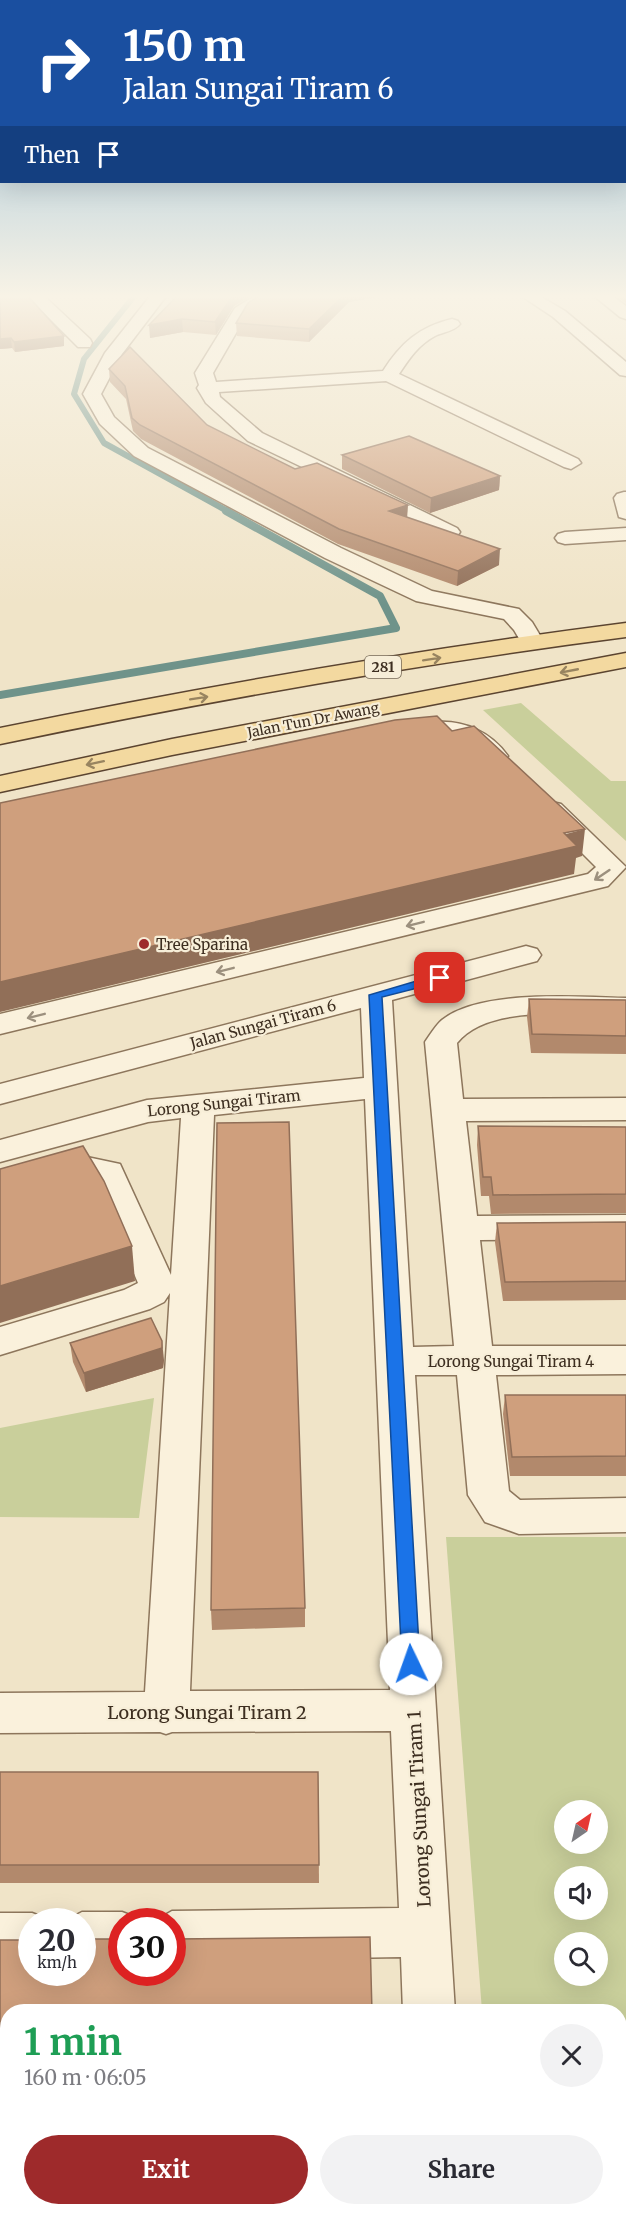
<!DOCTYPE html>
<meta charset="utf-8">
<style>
:root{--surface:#fff;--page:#f2f2f3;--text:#2b2b33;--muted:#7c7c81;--accent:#9e2a2b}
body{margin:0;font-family:Merriweather,serif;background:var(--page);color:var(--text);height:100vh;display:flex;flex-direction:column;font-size:22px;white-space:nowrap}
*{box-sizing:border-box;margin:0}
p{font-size:20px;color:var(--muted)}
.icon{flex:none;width:33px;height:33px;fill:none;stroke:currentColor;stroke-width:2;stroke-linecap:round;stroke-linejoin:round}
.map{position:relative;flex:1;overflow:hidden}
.side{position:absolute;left:0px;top:2004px;width:627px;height:212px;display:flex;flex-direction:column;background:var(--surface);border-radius:24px 24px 0 0;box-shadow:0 6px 24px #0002}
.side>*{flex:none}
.hud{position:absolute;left:0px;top:0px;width:627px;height:183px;box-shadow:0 6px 24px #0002;background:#1a4fa0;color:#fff;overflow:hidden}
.needle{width:39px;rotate:34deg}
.controls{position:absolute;left:554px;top:1800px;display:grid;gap:12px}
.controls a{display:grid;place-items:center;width:54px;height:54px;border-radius:50%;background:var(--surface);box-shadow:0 6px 24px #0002;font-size:30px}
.speed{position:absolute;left:18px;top:1908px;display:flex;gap:12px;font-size:30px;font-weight:700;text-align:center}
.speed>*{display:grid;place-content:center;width:78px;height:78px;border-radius:50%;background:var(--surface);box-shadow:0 6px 24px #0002;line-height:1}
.speed small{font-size:15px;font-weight:400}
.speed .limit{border:9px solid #d22;background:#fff;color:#111}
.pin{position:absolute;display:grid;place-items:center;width:51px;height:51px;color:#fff;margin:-26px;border-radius:12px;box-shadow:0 3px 9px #0006}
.me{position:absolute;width:66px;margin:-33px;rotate:357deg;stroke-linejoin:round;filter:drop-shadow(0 0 4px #0008)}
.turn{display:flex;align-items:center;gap:21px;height:126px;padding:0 24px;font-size:27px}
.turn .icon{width:78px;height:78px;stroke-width:2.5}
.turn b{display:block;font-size:42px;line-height:51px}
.then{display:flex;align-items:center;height:57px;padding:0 24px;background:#0003;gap:12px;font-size:22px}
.round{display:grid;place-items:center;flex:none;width:63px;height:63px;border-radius:32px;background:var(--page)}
.headline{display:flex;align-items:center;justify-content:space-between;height:102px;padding:0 24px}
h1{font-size:36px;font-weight:700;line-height:45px;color:#1e9e55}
.primary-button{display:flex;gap:12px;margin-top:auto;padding:12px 24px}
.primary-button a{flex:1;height:69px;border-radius:36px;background:var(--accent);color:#fff;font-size:24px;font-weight:700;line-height:69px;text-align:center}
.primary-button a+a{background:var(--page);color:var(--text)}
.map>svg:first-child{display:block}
.green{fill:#c9cf9b;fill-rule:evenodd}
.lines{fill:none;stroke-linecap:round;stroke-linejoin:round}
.stream-far1{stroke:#6f938a;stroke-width:6}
.stream{stroke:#6f938a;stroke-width:8}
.minor-casing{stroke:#8d765c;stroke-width:3}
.major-casing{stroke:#5b4430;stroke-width:3}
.minor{fill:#faf1dc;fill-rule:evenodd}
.major{fill:#f3d9a0;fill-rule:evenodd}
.wall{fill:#b2896c}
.shaded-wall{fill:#916f58}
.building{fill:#cf9f7d;stroke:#916f58;stroke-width:1.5}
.oneway{stroke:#988460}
.oneway2{stroke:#9c907e}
.route{fill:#1a73e8;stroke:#114b97;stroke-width:1.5}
.poi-dot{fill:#9e2a2b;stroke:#f7eed8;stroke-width:2}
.labels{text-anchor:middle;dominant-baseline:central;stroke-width:4.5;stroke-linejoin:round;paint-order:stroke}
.shield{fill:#f7eed8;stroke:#756857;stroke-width:1.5}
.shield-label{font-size:14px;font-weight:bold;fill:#3d2e20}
.far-street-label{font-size:14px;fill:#3d2e20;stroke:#f7eed8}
.poi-label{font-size:15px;fill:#3d2e20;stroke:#f7eed8;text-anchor:start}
.street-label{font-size:15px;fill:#3d2e20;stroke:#f7eed8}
.near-street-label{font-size:18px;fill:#3d2e20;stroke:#f7eed8}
</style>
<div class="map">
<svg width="626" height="2215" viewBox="0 0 626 2215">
<rect width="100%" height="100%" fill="#f0e4c8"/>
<!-- green -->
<g class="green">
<polygon points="521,703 611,781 626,781 626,841 483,710"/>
<polygon points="154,1398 139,1518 0,1517 0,1428"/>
<path d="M446 1537H626V2107H620V2012L482 2011ZM564 1810H597V1844H564ZM564 1876H597V1910H564ZM564 1942H597V1976H564Z"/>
</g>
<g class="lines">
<!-- stream-far1 -->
<polyline class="stream-far1" points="135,295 84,359 74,394 104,443 229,512"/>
<!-- stream -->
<polyline class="stream" points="0,695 396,628 380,596 226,511"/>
<defs>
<g id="minor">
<polygon points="26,295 43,295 90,339 92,343 90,347 78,347"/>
<polygon points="151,295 167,295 122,354 101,394 114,417 148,448 341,548 432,591 519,609 532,622 544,642 540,647 524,647 514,630 504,619 416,601 325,558 134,456 100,424 83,394 105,353"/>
<path d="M256 295H274L247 314 213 373 216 382 383 371C401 343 419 327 452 319L458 321 460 324C455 331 443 332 435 336 418 345 409 359 399 374L578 459 581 463 571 469 564 467 386 381 219 392 220 397 262 433 457 528 460 532 457 536 450 538 248 441 206 403 197 388 199 385 195 373 235 308Z"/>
<polygon points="520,295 538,295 565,311 626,362 626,376 620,375 553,317"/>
<polygon points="593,295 611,295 626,306 626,319 620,317"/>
<polygon points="624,492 626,492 626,519 619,517 614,498 617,494"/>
<polygon points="626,528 626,540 565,544 558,542 555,538 558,534 565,532"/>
<path d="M436 722C464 720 491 732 508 756L504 761C482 767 471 745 452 737L407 743 398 740 394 735 398 730Z"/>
<polygon points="552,802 561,804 626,867 608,886 0,1034 0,1014 588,874 596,867 539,810 543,804"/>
<path d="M526 946 537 949 541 955 537 961 392 1000 413 1347 454 1346 425 1042C430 1035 436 1025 442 1020 481 989 578 997 626 998V1016C580 1015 488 1003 457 1043L463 1099 626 1098V1120L466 1121 477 1216 626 1215V1239L480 1240 492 1346H626V1374L496 1375 509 1491 520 1500 626 1498V1532L519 1534 485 1522 468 1495 457 1375H415L455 2012H403L401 1957 172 1961V1922H153L172 1911 399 1908 391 1731 172 1732 166 1734 160 1732 0 1733V1693L145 1692 170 1293 164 1302 150 1309 0 1355V1327L124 1290 138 1283 95 1181 87 1179 0 1203V1179L87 1157 120 1164 171 1275 181 1118 148 1122 0 1162V1140L147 1100 364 1078 361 1008 0 1104V1084ZM365 1099 390 1690 190 1691 214 1115Z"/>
<polygon points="82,1912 122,1912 140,1919 141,1922 122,1922 122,1962 82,1962 82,1922 63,1922"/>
<polygon points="0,1913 32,1913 50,1920 32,1922 32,1963 0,1963"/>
<rect x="412" y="2208" width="56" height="7"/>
</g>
<g id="major">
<path d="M626 623V637C416 664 207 701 0 744V728C207 686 416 650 626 623Z"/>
<polygon points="626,653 626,667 172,755 0,792 0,776 172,739"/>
</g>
</defs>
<!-- minor casing -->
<use href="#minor" class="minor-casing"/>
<!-- major casing -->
<use href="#major" class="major-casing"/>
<!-- minor -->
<use href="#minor" class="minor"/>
<!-- major -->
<use href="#major" class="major"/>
</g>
<!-- wall -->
<g class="wall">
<polygon points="0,295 64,336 64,346 15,352 12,348 0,349"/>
<polygon points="178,295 252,295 234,306 216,335 183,332 150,338"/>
<polygon points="260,295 388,295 349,302 309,342 237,336 236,323"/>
<polygon points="614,295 626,295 626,303"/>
<polygon points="109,369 207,425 295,469 407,518 499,565 457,586 338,544 141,439 133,431 126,399 110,382"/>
<polygon points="342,455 500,476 499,490 430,513 342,469"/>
<polygon points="529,999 626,1000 626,1054 531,1053 527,1017"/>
<polygon points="478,1126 626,1127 626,1213 491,1214 489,1196 481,1196 477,1145"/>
<polygon points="626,1222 626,1300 503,1301 495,1242 497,1223"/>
<polygon points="70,1343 164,1360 163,1368 86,1392 73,1362"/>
<polygon points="505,1395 626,1395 626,1476 510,1476 503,1414"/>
<polygon points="305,1608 305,1627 212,1630 211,1610"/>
<polygon points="0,1772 318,1772 319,1883 0,1883"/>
<polygon points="0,1940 8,2012 8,2168 0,2168"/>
</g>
<!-- shaded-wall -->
<g class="shaded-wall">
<polygon points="233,295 252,295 234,306 216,335 215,322"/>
<polygon points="344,295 388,295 349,302 309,342 309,329"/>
<polygon points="182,319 183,332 150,338 149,325"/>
<polygon points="64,336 64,346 15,352 14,342"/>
<polygon points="11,338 12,348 0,349 0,339"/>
<polygon points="500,476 499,490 430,513 431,498"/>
<polygon points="408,505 407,520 389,511"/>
<polygon points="500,549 499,565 457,586 458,571"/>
<polygon points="585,829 582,856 576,858 574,874 0,1012 0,982"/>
<polygon points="132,1246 135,1281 0,1323 0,1286"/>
<polygon points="162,1341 164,1360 163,1368 86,1392 84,1373"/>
</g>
<!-- building -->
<g class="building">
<polygon points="0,295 27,295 64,336 14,342 11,338 0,339"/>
<polygon points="178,295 233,295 215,322 182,319 149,325"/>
<polygon points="260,295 344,295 309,329 236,323 248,303"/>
<polygon points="130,347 207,425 295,469 317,463 408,505 389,511 500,549 458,571 339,529 140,425 132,418 125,386 109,369"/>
<polygon points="409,436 500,476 431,498 342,455"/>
<polygon points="437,716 452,731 474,726 585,829 564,833 577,846 0,982 0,803 395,720"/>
<polygon points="529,999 626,1000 626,1036 532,1034"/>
<polygon points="289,1122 305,1608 211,1610 217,1123"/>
<polygon points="478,1126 626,1127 626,1194 493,1195 491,1177 483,1177"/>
<polygon points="83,1146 104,1181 132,1246 0,1286 0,1169"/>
<polygon points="626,1222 626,1281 505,1282 497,1223"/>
<polygon points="151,1318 162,1341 162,1348 84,1373 70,1343"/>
<polygon points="505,1395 626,1395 626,1456 512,1457"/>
<polygon points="0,1772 318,1772 319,1865 0,1865"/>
<polygon points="370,1937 372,2012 8,2012 8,2141 0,2141 0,1940 32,1940 32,1972 82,1972 82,1939 122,1939 122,1972 172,1972 172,1939"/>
</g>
<!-- one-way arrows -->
<defs><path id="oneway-shaft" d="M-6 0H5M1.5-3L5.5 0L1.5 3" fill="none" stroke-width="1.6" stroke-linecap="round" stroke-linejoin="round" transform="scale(1.5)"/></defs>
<g class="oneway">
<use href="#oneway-shaft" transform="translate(432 659) rotate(-9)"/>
<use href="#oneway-shaft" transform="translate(569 671) rotate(169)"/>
<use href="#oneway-shaft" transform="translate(199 698) rotate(-9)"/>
<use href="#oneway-shaft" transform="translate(95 763) rotate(168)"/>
</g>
<g class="oneway2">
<use href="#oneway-shaft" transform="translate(602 875) rotate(146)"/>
<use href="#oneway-shaft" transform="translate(415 924) rotate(166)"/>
<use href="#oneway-shaft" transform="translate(225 970) rotate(166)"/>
<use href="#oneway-shaft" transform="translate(36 1016) rotate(166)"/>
</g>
<!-- sky -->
<linearGradient id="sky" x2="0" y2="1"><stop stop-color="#8fbad6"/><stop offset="0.49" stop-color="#f8f3e6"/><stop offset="1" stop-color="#f8f3e6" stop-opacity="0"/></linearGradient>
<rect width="626" height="605" fill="url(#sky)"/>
<!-- route -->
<polygon class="route" points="440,974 445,975 445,981 382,997 420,1664 418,1669 411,1672 405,1669 402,1664 369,995"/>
<!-- markers -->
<circle class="poi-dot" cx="144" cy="944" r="6"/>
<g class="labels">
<!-- shield labels -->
<rect class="shield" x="365" y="656" width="36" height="22" rx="4.5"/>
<g class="shield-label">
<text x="383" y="667">281</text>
</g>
<!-- far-street labels -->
<g class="far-street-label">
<text transform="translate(313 720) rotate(-11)">Jalan Tun Dr Awang</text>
</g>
<!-- poi labels -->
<g class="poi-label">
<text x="156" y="944">Tree Sparina</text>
</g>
<!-- street labels -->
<g class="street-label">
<text transform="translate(263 1024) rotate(-15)">Jalan Sungai Tiram 6</text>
<text transform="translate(224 1103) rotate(-6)">Lorong Sungai Tiram</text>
<text x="511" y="1361">Lorong Sungai Tiram 4</text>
</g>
<!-- near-street labels -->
<g class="near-street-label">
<text x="207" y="1712">Lorong Sungai Tiram 2</text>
<text transform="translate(419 1809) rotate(-93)">Lorong Sungai Tiram 1</text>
</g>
</g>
</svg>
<div class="controls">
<a><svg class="needle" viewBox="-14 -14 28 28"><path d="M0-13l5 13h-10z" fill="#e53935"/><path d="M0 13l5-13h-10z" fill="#7c7c81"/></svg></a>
<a><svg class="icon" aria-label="sound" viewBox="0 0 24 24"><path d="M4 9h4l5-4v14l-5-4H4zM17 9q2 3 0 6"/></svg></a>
<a><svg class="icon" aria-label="search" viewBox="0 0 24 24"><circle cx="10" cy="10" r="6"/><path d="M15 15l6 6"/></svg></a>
</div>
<div class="speed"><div>20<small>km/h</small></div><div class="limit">30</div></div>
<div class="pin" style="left:440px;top:978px;background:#d93025"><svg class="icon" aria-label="arrive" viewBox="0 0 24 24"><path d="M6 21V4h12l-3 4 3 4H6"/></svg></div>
<svg class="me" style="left:411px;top:1664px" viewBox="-20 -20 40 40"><circle r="19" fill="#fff"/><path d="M0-13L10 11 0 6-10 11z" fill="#1a73e8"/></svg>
<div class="hud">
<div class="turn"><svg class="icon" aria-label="right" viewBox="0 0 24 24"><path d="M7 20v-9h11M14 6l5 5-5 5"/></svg><div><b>150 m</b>Jalan Sungai Tiram 6</div></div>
<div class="then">Then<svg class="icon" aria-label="arrive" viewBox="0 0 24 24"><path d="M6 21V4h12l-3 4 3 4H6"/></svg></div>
</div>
<section class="side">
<div class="headline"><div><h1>1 min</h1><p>160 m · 06:05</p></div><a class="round"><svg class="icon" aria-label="close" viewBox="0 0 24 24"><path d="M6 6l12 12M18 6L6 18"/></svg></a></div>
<div class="primary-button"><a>Exit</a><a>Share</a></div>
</section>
</div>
